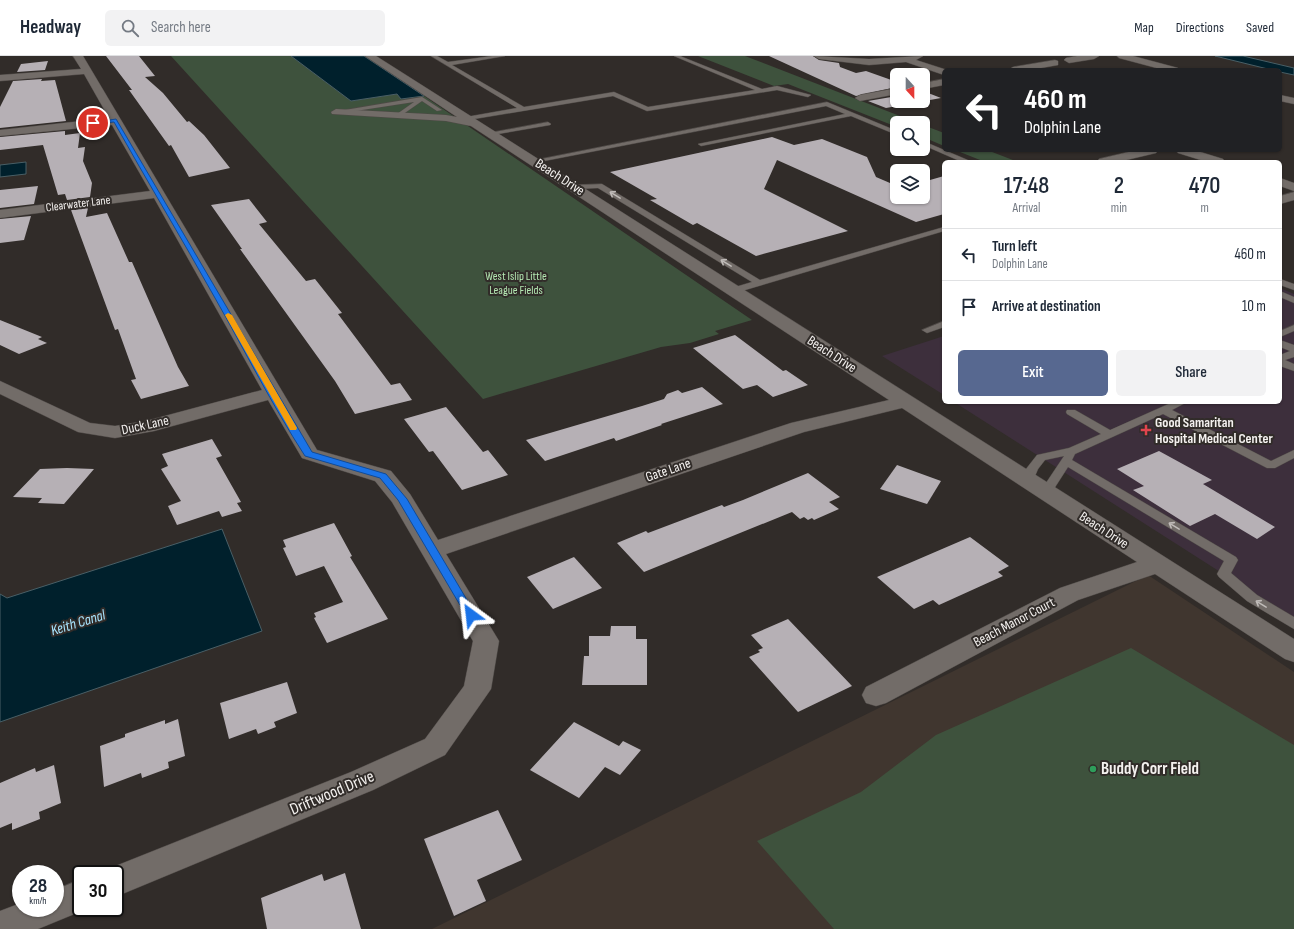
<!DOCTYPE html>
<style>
:root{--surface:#fff;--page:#f2f2f3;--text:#1f2937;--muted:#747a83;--line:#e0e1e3;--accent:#576890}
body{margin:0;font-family:"Sofia Sans Condensed",sans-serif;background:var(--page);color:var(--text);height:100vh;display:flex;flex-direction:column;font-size:15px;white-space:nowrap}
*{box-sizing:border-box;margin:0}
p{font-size:13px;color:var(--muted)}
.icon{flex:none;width:22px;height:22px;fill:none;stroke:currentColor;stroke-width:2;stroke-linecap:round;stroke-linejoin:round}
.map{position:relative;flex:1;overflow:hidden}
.details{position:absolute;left:942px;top:104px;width:340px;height:244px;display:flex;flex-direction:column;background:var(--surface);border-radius:6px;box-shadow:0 1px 3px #0004}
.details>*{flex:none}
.top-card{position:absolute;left:942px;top:12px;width:340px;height:84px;border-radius:6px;box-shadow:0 1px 3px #0004;background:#202124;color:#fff;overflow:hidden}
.needle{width:26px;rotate:159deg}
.controls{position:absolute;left:890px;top:12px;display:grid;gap:8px}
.controls a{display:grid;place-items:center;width:40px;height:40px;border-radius:6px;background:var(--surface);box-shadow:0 1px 3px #0004;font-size:20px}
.speed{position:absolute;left:12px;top:809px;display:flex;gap:8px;font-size:20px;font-weight:700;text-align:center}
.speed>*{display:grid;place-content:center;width:52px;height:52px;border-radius:50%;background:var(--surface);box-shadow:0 1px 3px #0004;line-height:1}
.speed small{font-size:10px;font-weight:400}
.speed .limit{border:2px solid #111;border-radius:6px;background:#fff;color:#111}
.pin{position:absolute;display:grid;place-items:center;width:34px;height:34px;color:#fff;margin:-17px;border:2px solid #fff;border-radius:50%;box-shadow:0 1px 4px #0007}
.me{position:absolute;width:44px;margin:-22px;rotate:330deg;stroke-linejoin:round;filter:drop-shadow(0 0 3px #0008)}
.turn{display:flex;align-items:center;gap:14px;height:84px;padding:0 16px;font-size:18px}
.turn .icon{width:52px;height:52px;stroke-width:2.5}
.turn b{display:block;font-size:28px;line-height:34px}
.eta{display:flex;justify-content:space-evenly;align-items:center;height:68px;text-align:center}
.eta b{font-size:24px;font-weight:600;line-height:28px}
.action{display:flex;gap:8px;margin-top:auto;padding:8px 16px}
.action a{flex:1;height:46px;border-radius:6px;background:var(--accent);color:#fff;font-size:16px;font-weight:600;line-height:46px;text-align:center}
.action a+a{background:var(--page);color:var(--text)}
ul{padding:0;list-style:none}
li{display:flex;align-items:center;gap:12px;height:52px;padding:0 16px;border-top:1px solid var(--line)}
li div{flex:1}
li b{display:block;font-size:15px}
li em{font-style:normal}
header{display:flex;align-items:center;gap:24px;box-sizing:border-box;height:56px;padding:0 20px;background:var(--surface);border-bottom:1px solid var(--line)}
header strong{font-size:19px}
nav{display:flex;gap:22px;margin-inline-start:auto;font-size:14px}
.search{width:280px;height:36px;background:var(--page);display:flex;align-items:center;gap:10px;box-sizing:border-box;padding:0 14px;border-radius:6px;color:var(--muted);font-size:15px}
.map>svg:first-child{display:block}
.built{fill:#40362f}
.medical{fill:#3d2f3c}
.green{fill:#3e523d}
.water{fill:#00202c;stroke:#495f66}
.building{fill:#b6b0b5}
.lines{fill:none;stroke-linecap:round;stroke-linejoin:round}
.service-casing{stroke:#4e4946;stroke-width:1}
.minor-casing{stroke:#4e4946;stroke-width:1}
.service{fill:#726c68;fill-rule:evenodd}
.minor{fill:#726c68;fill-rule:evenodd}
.oneway{stroke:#c0bcb9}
.route{fill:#1a73e8;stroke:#114b97}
.slow{fill:#f59e0b}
.health-dot{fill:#e0444e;stroke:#312c29;stroke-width:1.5}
.leisure-dot{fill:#2e9e5b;stroke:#312c29;stroke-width:1.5}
.labels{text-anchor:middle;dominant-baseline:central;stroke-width:4;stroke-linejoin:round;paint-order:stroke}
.far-street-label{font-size:12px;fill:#f4f1ef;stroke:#312c29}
.far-park-label{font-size:12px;fill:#b4e7b2;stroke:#312c29}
.street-label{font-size:14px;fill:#f4f1ef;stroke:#312c29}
.poi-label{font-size:14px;font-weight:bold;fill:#f4f1ef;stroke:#312c29;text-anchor:start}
.water-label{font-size:15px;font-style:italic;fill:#a8e5ff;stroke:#312c29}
.near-poi-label{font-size:17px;font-weight:bold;fill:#f4f1ef;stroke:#312c29;text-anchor:start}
.near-street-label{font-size:17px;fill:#f4f1ef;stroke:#312c29}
</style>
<header>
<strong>Headway</strong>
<div class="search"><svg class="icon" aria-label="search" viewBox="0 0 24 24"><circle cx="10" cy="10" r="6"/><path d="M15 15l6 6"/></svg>Search here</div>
<nav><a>Map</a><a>Directions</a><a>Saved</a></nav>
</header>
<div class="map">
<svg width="1294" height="873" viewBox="0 0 1294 873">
<rect width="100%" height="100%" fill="#312c29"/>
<!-- built -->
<polygon class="built" points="1148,519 1294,616 1294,873 432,873"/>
<!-- medical -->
<g class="medical">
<polygon points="1280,232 1294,238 1294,563 954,346 1280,346"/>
<polygon points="944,280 944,339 882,300"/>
</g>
<!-- green -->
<g class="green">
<polygon points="171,0 291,0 351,45 397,38 401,43 424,40 752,264 715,275 719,278 690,287 661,291 483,343"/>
<polygon points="698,0 745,0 918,67 897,67 897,71 788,28 774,30"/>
<polygon points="923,69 944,77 944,90 923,81"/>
<polygon points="955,94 987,94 1018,106 985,106"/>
<polygon points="1131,592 1294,689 1294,873 834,873 757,785 861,736 936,679"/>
</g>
<!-- water -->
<g class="water">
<polygon points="291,0 364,0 424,40 401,43 397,38 351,45"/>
<polygon points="1215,0 1243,0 1294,12 1294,19 1280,16 1280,14 1272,14"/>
<polygon points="26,106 26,118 0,121 0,109"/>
<polygon points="222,473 262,575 0,666 0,538 7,542"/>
</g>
<!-- building -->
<g class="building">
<polygon points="106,0 139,0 155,20 145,21 163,37 187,66 189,65 204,79 230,112 189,121 171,89 169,90 129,34 132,34"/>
<polygon points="769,0 813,0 819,4 839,7 840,11 856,17 866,15 897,26 897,31 856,40"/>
<polygon points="48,5 45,14 17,16 21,8"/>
<polygon points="42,23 41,25 55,24 66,65 0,72 0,51 13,25"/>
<polygon points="923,35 941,42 886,52 868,45 897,40 897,45 923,45"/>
<polygon points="65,75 65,79 80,77 78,92 85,91 83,105 92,127 90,141 67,144 65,138 58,139 43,89 0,94 0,81"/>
<polygon points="772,81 794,89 822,83 867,101 876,121 897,130 897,141 923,141 923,126 944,120 944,158 916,166 777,104 764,133 848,175 756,200 697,167 693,169 650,144 657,143 610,116"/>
<polygon points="38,130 34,148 0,152 0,134"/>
<polygon points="249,143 267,166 259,168 306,225 315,223 342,257 338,258 391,329 400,327 412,344 355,358 335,325 240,193 242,193 211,149"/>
<polygon points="88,152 86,161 107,157 129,206 132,206 178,311 189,330 141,343 131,324 136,323 118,273 115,274 71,154"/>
<polygon points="31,160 24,184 0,187 0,163"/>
<polygon points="0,264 42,281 38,283 47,287 19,298 0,289"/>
<polygon points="735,279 783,315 786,314 808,329 773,341 757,329 743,333 693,292"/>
<polygon points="702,331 723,348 661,368 662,369 616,385 614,382 545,405 526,384 642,350 664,343 667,338 678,334 682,337"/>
<polygon points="446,351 483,396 488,394 508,419 462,434 433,395 429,396 404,363"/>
<polygon points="212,383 222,400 216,402 241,446 237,447 242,455 222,461 219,455 177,469 168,450 181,445 161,413 168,410 162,398"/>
<polygon points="1159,395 1212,424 1203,428 1275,471 1257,483 1215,458 1190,470 1133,434 1144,430 1117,413"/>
<polygon points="897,409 941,425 927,448 880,433"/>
<polygon points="67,412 94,413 64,448 38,447 42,442 13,441 40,413"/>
<polygon points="808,417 840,441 829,446 839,453 814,464 812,462 808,464 804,461 800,463 792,456 644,516 617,487 646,475 648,477 722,449 724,451 743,444"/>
<polygon points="334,467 352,500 350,501 388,563 327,587 314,562 316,561 314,557 343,546 324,510 296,520 283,492 286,491 283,484"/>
<polygon points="970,481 1009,510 998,516 1003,520 939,549 933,544 914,553 877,521"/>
<polygon points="574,501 602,532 553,553 527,521"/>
<polygon points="788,563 852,630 798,656 749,601 760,596 758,594 763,592 751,579"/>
<polygon points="611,570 636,570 636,583 647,583 647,629 582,629 584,600 589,600 589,580 610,580"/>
<polygon points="287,626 297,657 274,666 276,671 258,678 256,673 229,683 220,647"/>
<polygon points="178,663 185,700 168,706 169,712 142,722 141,717 104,731 100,690 125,681 125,678 165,664 165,668"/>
<polygon points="574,666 619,690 623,685 641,694 620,719 605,711 579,742 530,714"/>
<polygon points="54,709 61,747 39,756 40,763 12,774 12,767 0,772 0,727 35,712 36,716"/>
<polygon points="498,754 522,804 477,824 486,845 454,860 424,783"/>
<polygon points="345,817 361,873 267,873 261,842 322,818 324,825"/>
</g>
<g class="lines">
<defs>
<g id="service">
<polygon points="431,0 437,0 448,6 492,0 505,0 452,9 524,51 614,36 648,51 755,34 674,0 680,0 762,33 777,30 811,39 808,41 777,34 647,55 613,40 468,64 466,63 466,61 517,52"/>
<polygon points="422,41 442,54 437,55 422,45 399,61 396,59 397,58 414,46 336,58 333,56"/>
<polygon points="827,46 897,75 897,79 851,60 701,90 698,88 845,58 826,50 534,107 531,105"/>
<polygon points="548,66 551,68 550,69 492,79 489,77"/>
<polygon points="923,85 970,105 971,106 962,106 923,89"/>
<polygon points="602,128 760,224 944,171 944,175 735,237 731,234 732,232 752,226 598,132 575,133 571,131 575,129"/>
<polygon points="1280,223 1294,228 1294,234 1280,229"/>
<polygon points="1280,235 1294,241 1294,247 1280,241"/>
<polygon points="944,265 944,271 927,277 922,274"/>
<polygon points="1294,269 1294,275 1280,281 1280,275"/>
<polygon points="1280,284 1294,289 1294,301 1285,304 1294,308 1294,315 1280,310 1280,299 1290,295 1280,291"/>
<polygon points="1173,346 1187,346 1172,354 1271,405 1294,394 1294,402 1275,412 1267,412 1163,358 1075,398 1072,404 1236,501 1238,504 1231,517 1257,539 1294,561 1294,573 1247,545 1219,521 1217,518 1224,505 1068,411 1050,439 1042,439 1040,436 1064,400 1045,404 1038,413 1032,427 1024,427 1022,424 1026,413 1037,399 1069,392 1101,378 1067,358 1066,356 1067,354 1075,354 1110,374"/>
</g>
<g id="minor">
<polygon points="73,0 83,0 317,394 391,415 410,438 438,484 791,367 889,344 471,70 446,65 332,58 331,56 336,53 446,59 457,61 365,0 376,0 1294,583 1294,606 1285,603 1155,518 1078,544 886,647 876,650 866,647 862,639 866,631 1060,532 1137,506 902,352 804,376 446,498 499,585 491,633 445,699 373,734 115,841 115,818 102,818 103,815 351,716 425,683 464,630 473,585 392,446 375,425 302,402 268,344 154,375 115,382 78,376 0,338 0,325 90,367 115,370 146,365 262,334 154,142 0,162 0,154 150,135 112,69 0,80 0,74 109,62 84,18 0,25 0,19 81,13"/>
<polygon points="814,0 869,3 923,0 916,4 947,14 944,14 944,19 906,6 869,9 819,3"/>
<polygon points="1077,0 1099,0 1094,3 1069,7 1064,4 1066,2"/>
<polygon points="1117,0 1133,0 1178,12 1180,14 1164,14 1119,2"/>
<polygon points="1055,4 1058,5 1058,9 1030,14 1008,14 1013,11"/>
<polygon points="944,23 944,29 923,33 923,27"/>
<polygon points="897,32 897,38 860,45 855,42 860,39"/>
<polygon points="1280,39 1294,42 1294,48 1280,45"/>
<polygon points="1137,94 1158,94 1156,97 1118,106 1097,106 1099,103"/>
<polygon points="1176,94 1194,94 1223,103 1225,106 1207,106 1178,97"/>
<polygon points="1280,122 1294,127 1294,135 1280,130"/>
<polygon points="1294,136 1294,144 1280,148 1280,140"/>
<polygon points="81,823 81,852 89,852 38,873 0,873 0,855 21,847 21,852 55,852 55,834"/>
</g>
</defs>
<!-- service casing -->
<use href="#service" class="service-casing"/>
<!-- minor casing -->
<use href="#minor" class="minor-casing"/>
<!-- service -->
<use href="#service" class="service"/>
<!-- minor -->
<use href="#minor" class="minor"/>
</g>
<!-- one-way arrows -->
<defs><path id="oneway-shaft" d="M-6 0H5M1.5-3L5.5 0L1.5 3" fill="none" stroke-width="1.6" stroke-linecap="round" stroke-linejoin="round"/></defs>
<g class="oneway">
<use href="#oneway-shaft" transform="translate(615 139) rotate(-149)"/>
<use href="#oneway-shaft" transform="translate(726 207) rotate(-149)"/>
<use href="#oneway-shaft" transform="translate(1174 470) rotate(-149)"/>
<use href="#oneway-shaft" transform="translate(1261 548) rotate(-149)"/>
</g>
<!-- route -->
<path class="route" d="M116 63 312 396 386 418 407 443 476 559 475 561H467L398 444 380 422 305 400C272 349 245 295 215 242 182 183 147 125 114 66L93 68 91 67Z"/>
<!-- slow -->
<polygon class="slow" points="228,257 232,259 297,372 296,374 290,374 289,372 225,259"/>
<!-- markers -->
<path class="health-dot" d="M1144 368h4v4h4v4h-4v4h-4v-4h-4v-4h4z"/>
<circle class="leisure-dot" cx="1093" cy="713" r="4"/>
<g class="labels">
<!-- far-street labels -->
<g class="far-street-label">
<text transform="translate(78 148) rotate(-7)">Clearwater Lane</text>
</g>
<!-- far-park labels -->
<g class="far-park-label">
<text x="516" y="220">West Islip Little<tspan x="516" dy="14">League Fields</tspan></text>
</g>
<!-- street labels -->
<g class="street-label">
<text transform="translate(560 121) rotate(33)">Beach Drive</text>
<text transform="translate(832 298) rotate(33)">Beach Drive</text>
<text transform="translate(145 369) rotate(-12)">Duck Lane</text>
<text transform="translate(668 414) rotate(-19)">Gate Lane</text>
<text transform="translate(1104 474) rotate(33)">Beach Drive</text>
<text transform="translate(1014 566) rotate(-28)">Beach Manor Court</text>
</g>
<!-- poi labels -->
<g class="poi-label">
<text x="1155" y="366">Good Samaritan<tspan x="1155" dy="16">Hospital Medical Center</tspan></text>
</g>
<!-- water labels -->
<g class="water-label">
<text transform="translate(78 567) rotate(-17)">Keith Canal</text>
</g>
<!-- near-poi labels -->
<g class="near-poi-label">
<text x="1101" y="713">Buddy Corr Field</text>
</g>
<!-- near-street labels -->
<g class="near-street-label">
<text transform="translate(332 737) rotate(-23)">Driftwood Drive</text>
</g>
</g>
</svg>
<div class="controls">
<a><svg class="needle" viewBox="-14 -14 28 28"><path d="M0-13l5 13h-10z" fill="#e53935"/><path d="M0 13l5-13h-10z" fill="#747a83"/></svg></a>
<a><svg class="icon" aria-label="search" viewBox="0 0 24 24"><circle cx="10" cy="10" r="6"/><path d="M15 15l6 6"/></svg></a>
<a><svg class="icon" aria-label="layers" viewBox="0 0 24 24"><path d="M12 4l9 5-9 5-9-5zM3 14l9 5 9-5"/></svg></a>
</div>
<div class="speed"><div>28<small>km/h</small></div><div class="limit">30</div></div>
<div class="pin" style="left:93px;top:67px;background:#d93025"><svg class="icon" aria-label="arrive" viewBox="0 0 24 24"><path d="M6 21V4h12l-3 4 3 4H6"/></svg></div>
<svg class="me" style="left:471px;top:559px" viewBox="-20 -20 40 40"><path d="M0-17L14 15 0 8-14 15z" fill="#1a73e8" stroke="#fff" stroke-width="4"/></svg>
<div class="top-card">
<div class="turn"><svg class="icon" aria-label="left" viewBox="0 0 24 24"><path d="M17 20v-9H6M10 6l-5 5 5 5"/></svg><div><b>460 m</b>Dolphin Lane</div></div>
</div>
<section class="details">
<div class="eta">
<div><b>17:48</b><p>Arrival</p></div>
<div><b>2</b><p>min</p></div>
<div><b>470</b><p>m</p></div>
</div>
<ul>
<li><svg class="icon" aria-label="left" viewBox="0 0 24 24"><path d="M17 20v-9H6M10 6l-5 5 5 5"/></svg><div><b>Turn left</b><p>Dolphin Lane</p></div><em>460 m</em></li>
<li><svg class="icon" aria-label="arrive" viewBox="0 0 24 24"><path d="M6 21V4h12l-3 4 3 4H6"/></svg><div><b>Arrive at destination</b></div><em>10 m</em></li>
</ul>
<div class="action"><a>Exit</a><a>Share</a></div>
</section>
</div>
